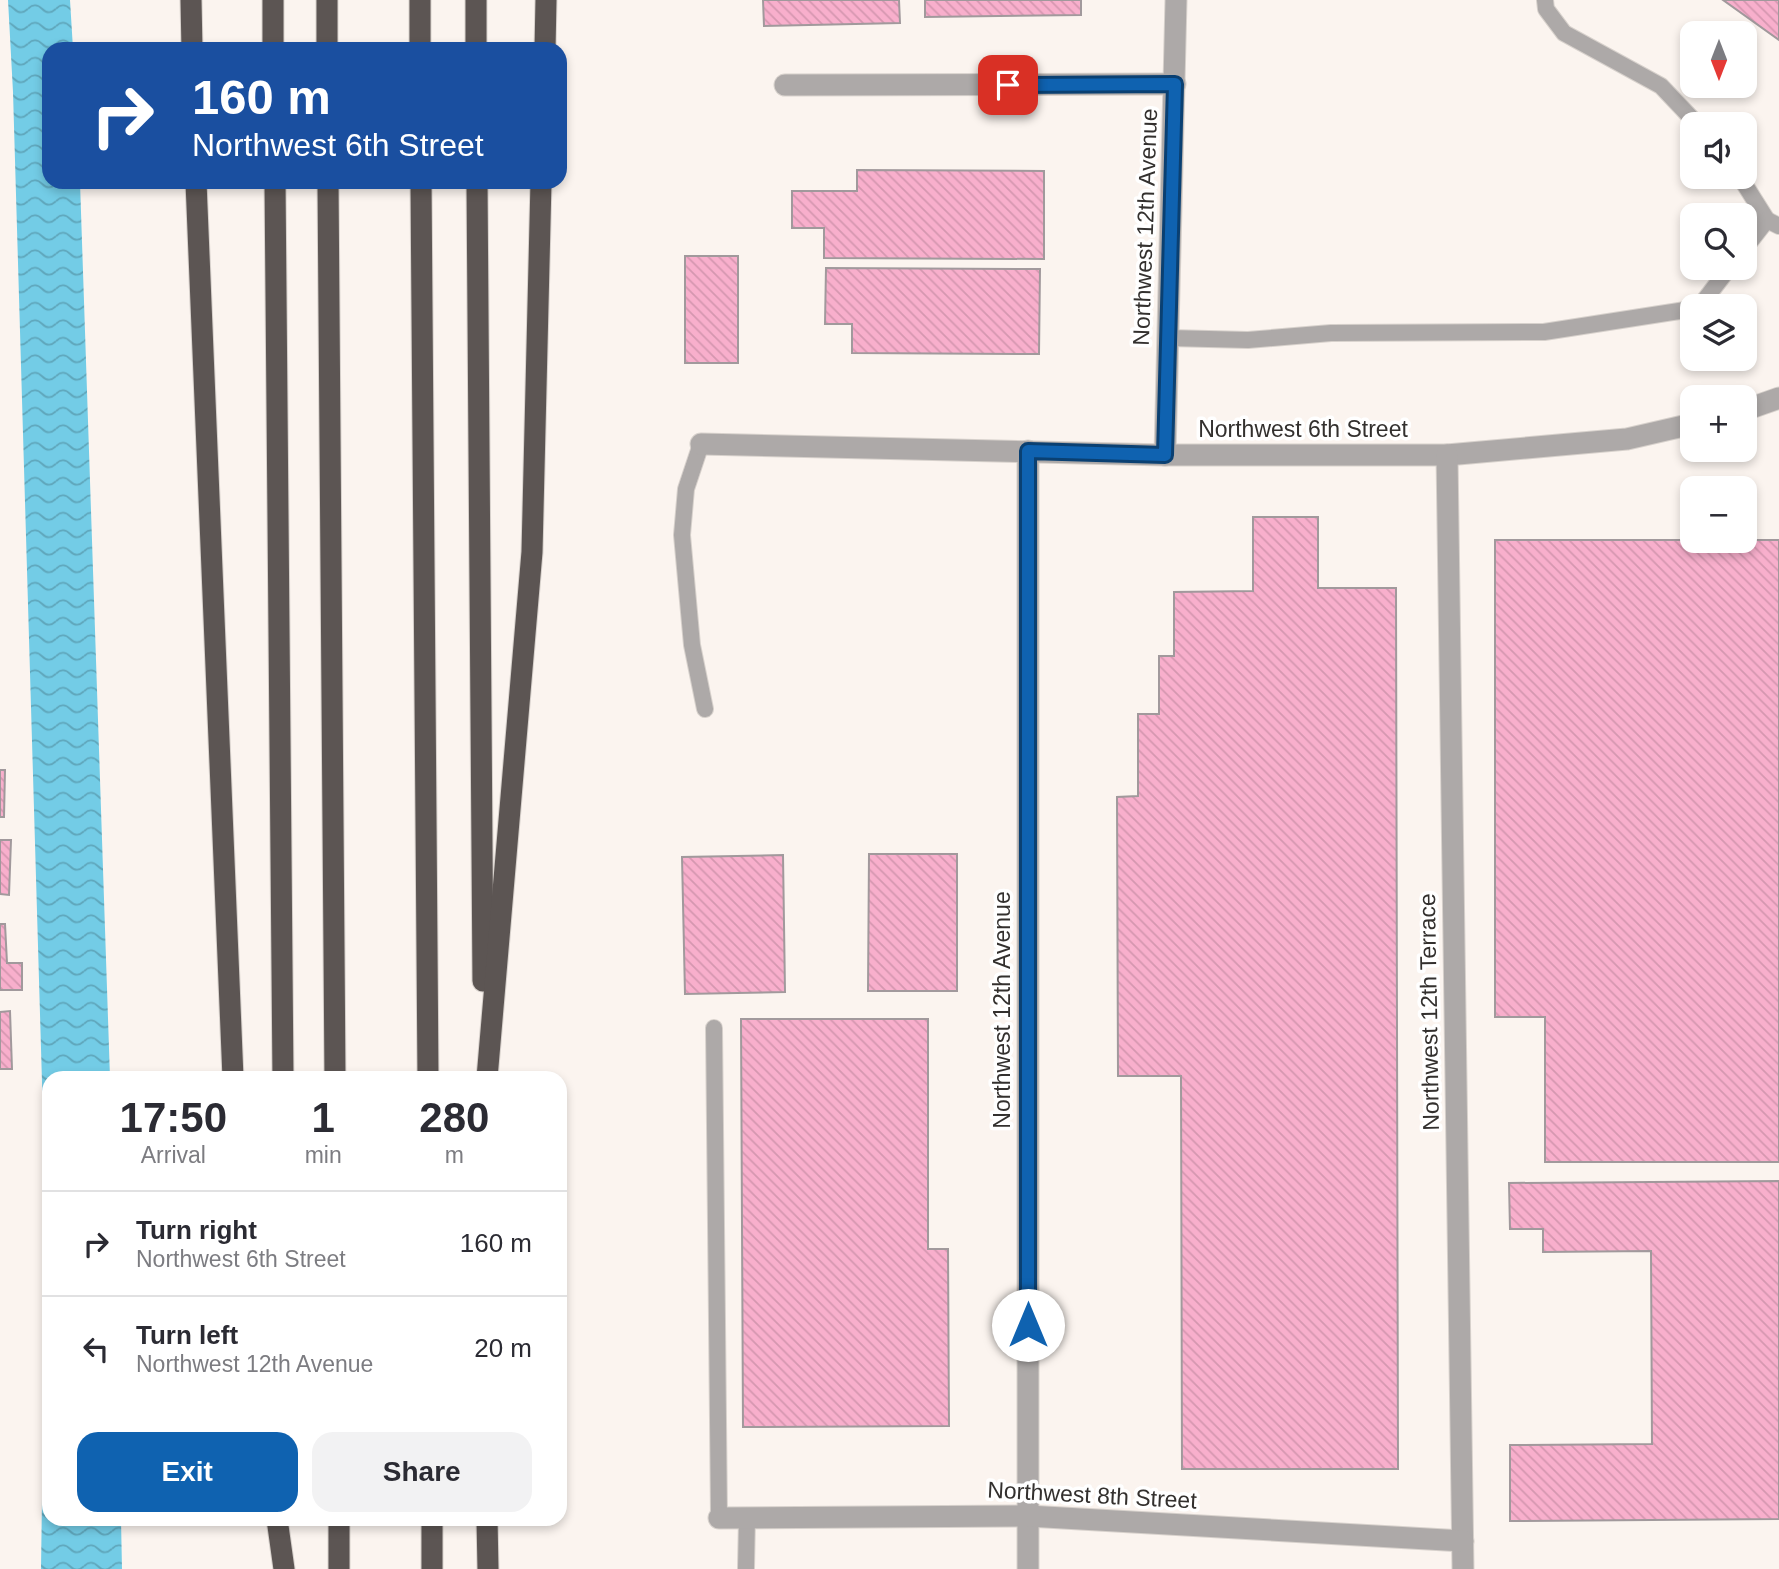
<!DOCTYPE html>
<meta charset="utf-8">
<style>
:root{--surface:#fff;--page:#f2f2f3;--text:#2b2b33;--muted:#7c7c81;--line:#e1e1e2;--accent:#0f62b0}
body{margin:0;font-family:Arial,sans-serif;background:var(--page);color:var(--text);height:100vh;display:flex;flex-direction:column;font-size:26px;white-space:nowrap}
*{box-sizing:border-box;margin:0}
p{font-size:23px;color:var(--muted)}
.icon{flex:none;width:38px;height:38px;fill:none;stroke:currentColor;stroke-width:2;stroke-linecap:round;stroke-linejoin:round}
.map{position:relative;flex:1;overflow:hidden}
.details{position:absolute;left:42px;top:1071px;width:525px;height:455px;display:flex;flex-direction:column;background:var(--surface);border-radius:21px;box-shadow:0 4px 10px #0003}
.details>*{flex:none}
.hud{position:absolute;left:42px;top:42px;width:525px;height:147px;border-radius:21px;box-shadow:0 4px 10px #0003;background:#1a4fa0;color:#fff;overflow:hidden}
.needle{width:46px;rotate:180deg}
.controls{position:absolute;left:1680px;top:21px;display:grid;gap:14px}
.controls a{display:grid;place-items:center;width:77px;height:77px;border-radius:14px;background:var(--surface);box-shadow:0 4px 10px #0003;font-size:35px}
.pin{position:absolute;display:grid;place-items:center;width:60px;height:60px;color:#fff;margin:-30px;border-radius:14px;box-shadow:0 4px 10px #0006}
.me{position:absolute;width:77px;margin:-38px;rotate:0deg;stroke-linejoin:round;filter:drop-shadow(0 0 5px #0008)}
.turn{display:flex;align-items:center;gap:24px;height:147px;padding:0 35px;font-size:32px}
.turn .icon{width:91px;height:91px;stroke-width:2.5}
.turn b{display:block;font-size:49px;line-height:60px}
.eta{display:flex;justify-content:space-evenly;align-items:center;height:119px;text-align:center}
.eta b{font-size:42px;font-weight:700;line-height:49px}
.primary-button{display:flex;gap:14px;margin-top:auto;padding:14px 35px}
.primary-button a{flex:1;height:80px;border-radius:21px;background:var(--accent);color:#fff;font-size:28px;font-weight:700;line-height:80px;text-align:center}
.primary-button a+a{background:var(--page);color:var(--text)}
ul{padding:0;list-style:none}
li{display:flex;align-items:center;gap:21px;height:105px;padding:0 35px;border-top:2px solid var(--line)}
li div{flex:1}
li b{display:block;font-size:26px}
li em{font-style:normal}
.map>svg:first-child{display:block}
.water{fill:url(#water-waves)}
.building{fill:url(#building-back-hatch);stroke:#a1999c;stroke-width:2}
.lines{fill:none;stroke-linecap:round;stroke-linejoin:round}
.lane-casing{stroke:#d7d1cc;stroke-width:18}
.street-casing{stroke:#d7d1cc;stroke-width:23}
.highway-casing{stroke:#d7d1cc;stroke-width:23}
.lane{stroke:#ada9a8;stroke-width:16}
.street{stroke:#ada9a8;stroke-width:21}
.highway{stroke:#5c5553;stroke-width:21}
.route-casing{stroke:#0a4072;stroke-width:18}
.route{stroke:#0f62b0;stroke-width:12}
.labels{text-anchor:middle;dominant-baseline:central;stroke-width:7;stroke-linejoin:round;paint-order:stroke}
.street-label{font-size:23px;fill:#33302e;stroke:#fff}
</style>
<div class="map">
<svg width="1779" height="1569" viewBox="0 0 1779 1569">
<defs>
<pattern id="water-waves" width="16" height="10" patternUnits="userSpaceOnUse" patternTransform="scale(1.75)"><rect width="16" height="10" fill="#73cce6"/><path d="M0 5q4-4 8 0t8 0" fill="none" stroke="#5fa6bb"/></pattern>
<pattern id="building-back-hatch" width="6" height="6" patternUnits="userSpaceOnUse" patternTransform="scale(1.75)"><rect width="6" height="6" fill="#f8afcc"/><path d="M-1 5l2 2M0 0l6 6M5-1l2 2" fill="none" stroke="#d597b0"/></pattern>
</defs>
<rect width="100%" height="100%" fill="#fbf4ef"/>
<!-- water -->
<polygon class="water" points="8,0 70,0 73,49 49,49 49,182 80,182 110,1078 49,1078 49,1519 121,1519 122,1569 41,1569 46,1219 13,92"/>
<!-- building -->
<g class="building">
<polygon points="763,0 899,0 900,23 764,26"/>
<polygon points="925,0 1081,0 1081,15 925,17"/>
<polygon points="1723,0 1779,0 1779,40"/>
<polygon points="857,170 1044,171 1044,259 824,258 824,228 792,228 792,191 857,191"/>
<rect x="685" y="256" width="53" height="107"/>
<polygon points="826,268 1040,269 1039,354 852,353 852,324 825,324"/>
<polygon points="1253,517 1318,517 1318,588 1396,588 1398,1469 1182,1469 1181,1076 1118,1076 1117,797 1138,796 1138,714 1159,714 1159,656 1174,656 1174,592 1253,591"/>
<polygon points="1495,540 1779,540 1779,1162 1545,1162 1545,1017 1495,1017"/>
<polygon points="0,770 5,770 4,817 0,817"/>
<polygon points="0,840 11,840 9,895 0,894"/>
<polygon points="869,854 957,854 957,991 868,991"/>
<polygon points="783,855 785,992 685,994 682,857"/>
<polygon points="0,924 5,924 7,963 22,963 22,990 0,990"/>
<polygon points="10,1011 12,1069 0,1069 0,1012"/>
<polygon points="741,1019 928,1019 928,1249 948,1249 949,1426 743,1427"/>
<polygon points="1779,1181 1779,1519 1510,1521 1510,1445 1652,1444 1651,1251 1543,1252 1543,1229 1510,1229 1509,1183"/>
</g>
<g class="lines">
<defs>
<g id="lane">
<polyline points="1545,0 1546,9 1564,33 1661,86 1697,124"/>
<polyline points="1740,177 1767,220"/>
<polyline points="1745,248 1767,220 1779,226"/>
<polyline points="1700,306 1729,268"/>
<polyline points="1169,338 1248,340 1331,333 1544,332 1692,309"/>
<polyline points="701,444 686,489 682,535 692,645 705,709"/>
<polyline points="714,1028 719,1518"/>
<polyline points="746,1569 747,1517"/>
</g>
<g id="street">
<polyline points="785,85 1175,84"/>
<polyline points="1745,410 1779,398"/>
<polyline points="701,444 1165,455 1447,455 1627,439 1692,424"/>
<polyline points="1028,451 1028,1569"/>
<polyline points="1165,455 1176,0"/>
<polyline points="1447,455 1463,1569"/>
<polyline points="719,1518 1028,1516 1463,1541"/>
</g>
<g id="highway">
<polyline points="191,0 192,49"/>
<polyline points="273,0 273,49"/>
<polyline points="327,0 327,49"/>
<polyline points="420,0 420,49"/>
<polyline points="476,0 476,49"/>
<polyline points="545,49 546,0"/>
<polyline points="196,182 233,1078"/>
<polyline points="275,182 283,1078"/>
<polyline points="328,182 335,1078"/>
<polyline points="421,182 428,1078"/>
<polyline points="477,182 483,981"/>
<polyline points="487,1078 532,552 541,182"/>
<polyline points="277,1519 284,1569"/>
<polyline points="339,1519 339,1569"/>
<polyline points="432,1519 432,1569"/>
<polyline points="487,1519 488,1569"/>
</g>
</defs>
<!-- lane casing -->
<use href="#lane" class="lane-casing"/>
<!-- street casing -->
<use href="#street" class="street-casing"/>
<!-- highway casing -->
<use href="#highway" class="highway-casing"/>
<!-- lane -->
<use href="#lane" class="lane"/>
<!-- street -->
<use href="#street" class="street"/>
<!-- highway -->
<use href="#highway" class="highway"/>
</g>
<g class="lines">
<defs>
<polyline id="route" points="1008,85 1175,84 1165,455 1028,451 1028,1325"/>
</defs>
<!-- route casing -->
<use href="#route" class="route-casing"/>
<!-- route -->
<use href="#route" class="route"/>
</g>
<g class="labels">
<!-- street labels -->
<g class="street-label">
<text transform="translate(1145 227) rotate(-88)">Northwest 12th Avenue</text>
<text x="1303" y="429">Northwest 6th Street</text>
<text transform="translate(1002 1010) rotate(-90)">Northwest 12th Avenue</text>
<text transform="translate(1429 1012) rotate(-91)">Northwest 12th Terrace</text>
<text transform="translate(1092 1495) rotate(3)">Northwest 8th Street</text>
</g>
</g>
</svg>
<div class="controls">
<a><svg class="needle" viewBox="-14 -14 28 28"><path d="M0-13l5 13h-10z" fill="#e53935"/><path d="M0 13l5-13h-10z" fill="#7c7c81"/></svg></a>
<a><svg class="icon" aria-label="sound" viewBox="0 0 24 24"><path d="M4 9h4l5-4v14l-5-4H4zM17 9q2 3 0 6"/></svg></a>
<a><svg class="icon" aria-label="search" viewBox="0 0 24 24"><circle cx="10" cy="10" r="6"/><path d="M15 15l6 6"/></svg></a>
<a><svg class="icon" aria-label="layers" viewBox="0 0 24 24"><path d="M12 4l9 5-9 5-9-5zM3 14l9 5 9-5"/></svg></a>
<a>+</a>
<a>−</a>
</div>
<div class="pin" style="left:1008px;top:85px;background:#d93025"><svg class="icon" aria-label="arrive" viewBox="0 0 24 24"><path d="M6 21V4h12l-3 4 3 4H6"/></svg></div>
<svg class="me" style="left:1028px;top:1325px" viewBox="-20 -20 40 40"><circle r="19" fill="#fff"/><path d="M0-13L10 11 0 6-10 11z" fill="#0f62b0"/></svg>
<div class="hud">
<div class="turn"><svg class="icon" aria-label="right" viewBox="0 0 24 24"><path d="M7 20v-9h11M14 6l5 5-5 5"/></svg><div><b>160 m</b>Northwest 6th Street</div></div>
</div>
<section class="details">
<div class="eta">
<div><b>17:50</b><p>Arrival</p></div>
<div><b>1</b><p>min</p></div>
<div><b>280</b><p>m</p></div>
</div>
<ul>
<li><svg class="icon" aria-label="right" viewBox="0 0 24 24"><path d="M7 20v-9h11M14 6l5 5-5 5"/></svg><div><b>Turn right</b><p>Northwest 6th Street</p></div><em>160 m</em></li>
<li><svg class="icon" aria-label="left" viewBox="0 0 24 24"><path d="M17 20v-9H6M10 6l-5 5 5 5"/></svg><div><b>Turn left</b><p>Northwest 12th Avenue</p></div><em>20 m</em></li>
</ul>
<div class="primary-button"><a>Exit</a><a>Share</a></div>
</section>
</div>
